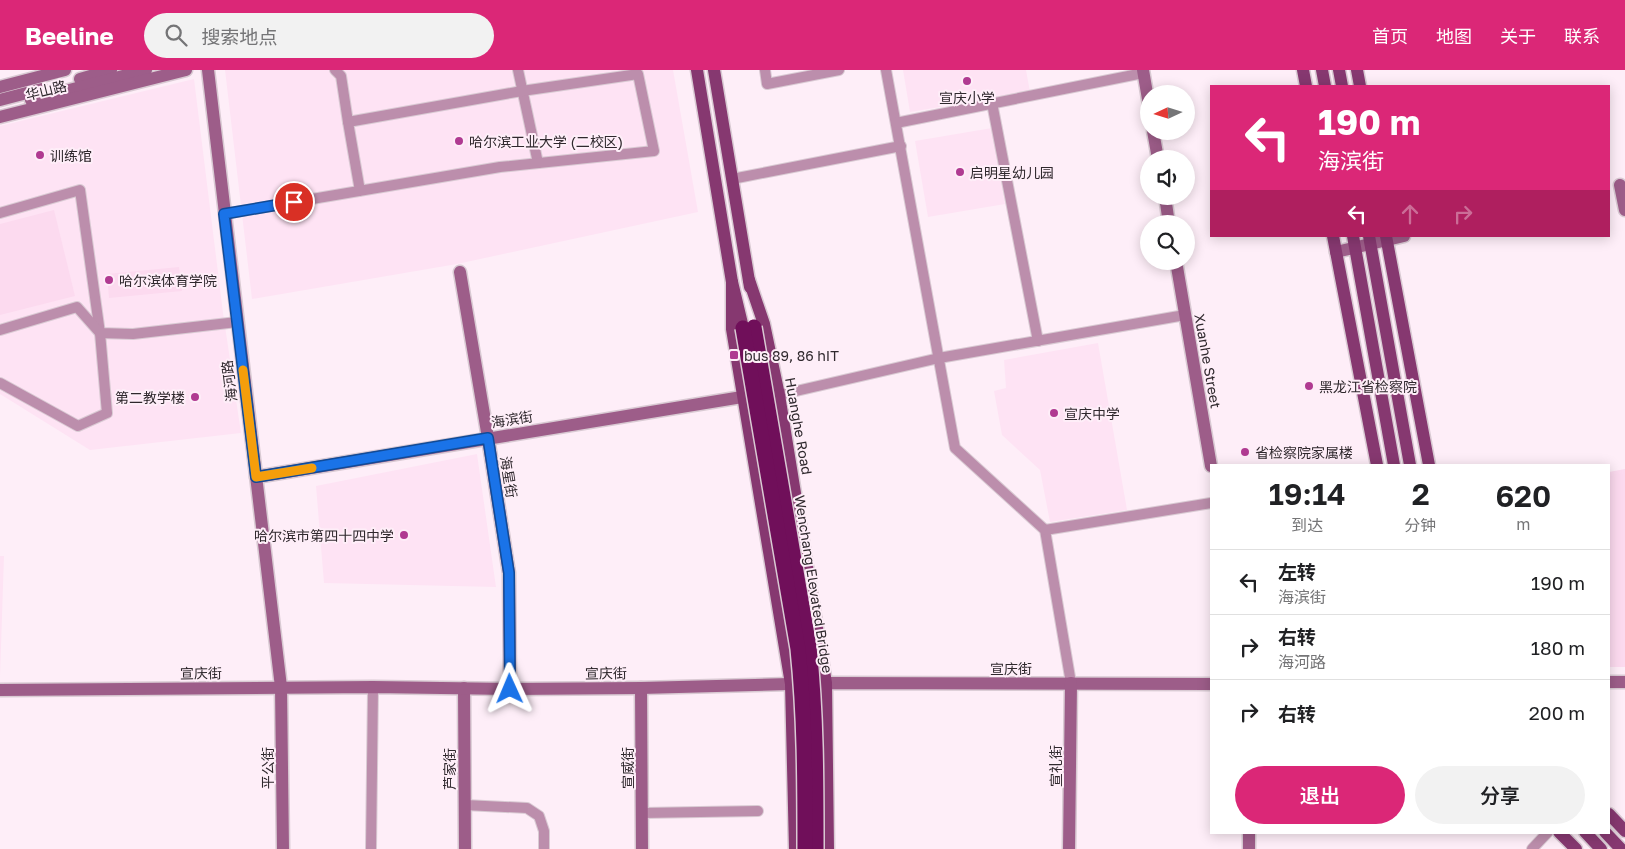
<!DOCTYPE html>
<html lang="zh">
<meta charset="utf-8">
<style>
:root{--surface:#fff;--page:#f2f2f2;--text:#202124;--muted:#757577;--line:#e0e0e0;--accent:#db2777}
body{margin:0;font-family:"Golos Text","Noto Sans SC",sans-serif;background:var(--page);color:var(--text);height:100vh;display:flex;flex-direction:column;font-size:19px;white-space:nowrap}
*{box-sizing:border-box;margin:0}
p{font-size:16px;color:var(--muted)}
.icon{flex:none;width:28px;height:28px;fill:none;stroke:currentColor;stroke-width:2;stroke-linecap:round;stroke-linejoin:round}
.map{position:relative;flex:1;overflow:hidden}
.sheet{position:absolute;left:1210px;top:394px;width:400px;height:370px;display:flex;flex-direction:column;background:var(--surface);border-radius:0px;box-shadow:0 2px 12px #0003}
.sheet>*{flex:none}
.guide{position:absolute;left:1210px;top:15px;width:400px;height:152px;border-radius:0px;box-shadow:0 2px 12px #0003;background:#db2777;color:#fff;overflow:hidden}
.needle{width:32px;rotate:266deg}
.fabs{position:absolute;left:1140px;top:15px;display:grid;gap:10px}
.fabs a{display:grid;place-items:center;width:55px;height:55px;border-radius:50%;background:var(--surface);box-shadow:0 2px 12px #0003;font-size:25px}
.pin{position:absolute;display:grid;place-items:center;width:42px;height:42px;color:#fff;margin:-21px;border:2px solid #fff;border-radius:50%;box-shadow:0 1px 5px #0007}
.me{position:absolute;width:55px;margin:-28px;rotate:359deg;stroke-linejoin:round;filter:drop-shadow(0 0 4px #0008)}
.turn{display:flex;align-items:center;gap:18px;height:105px;padding:0 25px;font-size:22px}
.turn .icon{width:65px;height:65px;stroke-width:2.5}
.turn b{display:block;font-size:35px;line-height:42px}
.lanes{display:flex;align-items:center;height:48px;padding:0 25px;background:#0003;justify-content:center;gap:25px;direction:ltr}
.lanes .off{opacity:.35}
.eta{display:flex;justify-content:space-evenly;align-items:center;height:85px;text-align:center}
.eta b{font-size:30px;font-weight:600;line-height:35px}
.button{display:flex;gap:10px;margin-top:auto;padding:10px 25px}
.button a{flex:1;height:58px;border-radius:30px;background:var(--accent);color:#fff;font-size:20px;font-weight:600;line-height:58px;text-align:center}
.button a+a{background:var(--page);color:var(--text)}
ul{padding:0;list-style:none}
li{display:flex;align-items:center;gap:15px;height:65px;padding:0 25px;border-top:1px solid var(--line)}
li div{flex:1}
li b{display:block;font-size:19px}
li em{font-style:normal}
header{display:flex;align-items:center;gap:30px;box-sizing:border-box;height:70px;padding:0 25px;background:var(--accent);color:#fff}
header strong{font-size:24px}
nav{display:flex;gap:28px;margin-inline-start:auto;font-size:18px}
.search{width:350px;height:45px;background:var(--page);display:flex;align-items:center;gap:12px;box-sizing:border-box;padding:0 18px;border-radius:28px;color:var(--muted);font-size:19px}
.map>svg:first-child{display:block}
.built{fill:#fee3f4}
.green{fill:#fcdaef}
.lines{fill:none;stroke-linecap:round;stroke-linejoin:round}
.street-casing{stroke:#d9cad3;stroke-width:12}
.secondary-casing{stroke:#d9cad3;stroke-width:15}
.primary-casing{stroke:#d9cad3;stroke-width:15}
.street{stroke:#bc8eac;stroke-width:10}
.secondary{stroke:#9d5d89;stroke-width:12}
.primary{stroke:#863870;stroke-width:12}
.highway-bridge-casing{stroke:#d9cad3;stroke-width:18;stroke-linecap:butt}
.highway-bridge{stroke:#700f5a;stroke-width:15}
.route-casing{stroke:#114b97;stroke-width:12}
.route{stroke:#1a73e8;stroke-width:9}
.slow{stroke:#f59e0b;stroke-width:9}
.poi-dot{fill:#b03a91;stroke:#feeef8;stroke-width:2}
.labels{text-anchor:middle;dominant-baseline:central;stroke-width:4;stroke-linejoin:round;paint-order:stroke}
.street-label{font-size:14px;fill:#2f282d;stroke:#feeef8}
.poi-label{font-size:14px;fill:#2f282d;stroke:#feeef8;text-anchor:start}
</style>
<header>
<strong>Beeline</strong>
<div class="search"><svg class="icon" aria-label="search" viewBox="0 0 24 24"><circle cx="10" cy="10" r="6"/><path d="M15 15l6 6"/></svg>搜索地点</div>
<nav><a>首页</a><a>地图</a><a>关于</a><a>联系</a></nav>
</header>
<div class="map">
<svg width="1625" height="779" viewBox="0 0 1625 779">
<rect width="100%" height="100%" fill="#feeef8"/>
<!-- built -->
<g class="built">
<polygon points="225,0 673,0 698,142 457,194 252,229"/>
<polygon points="903,0 1026,0 1030,22 910,42"/>
<polygon points="194,9 223,243 241,363 90,380 0,324 0,56"/>
<polygon points="992,58 1005,134 928,147 915,71"/>
<polygon points="1098,273 1127,440 1050,452 1040,400 1002,365 994,321 1006,318 1004,290"/>
<polygon points="477,384 496,517 324,513 316,416"/>
<polygon points="0,486 4,486 0,607"/>
</g>
<!-- green -->
<g class="green">
<polygon points="54,140 75,226 0,245 0,154"/>
<polygon points="179,197 182,221 109,228 107,204"/>
<polygon points="1625,399 1625,597 1609,597 1609,402"/>
</g>
<g class="lines">
<defs>
<g id="street">
<polyline points="335,0 341,6 348,52"/>
<polyline points="518,0 538,93"/>
<polyline points="765,0 767,14 839,0"/>
<polyline points="886,0 955,378 1045,460 1071,613"/>
<polyline points="992,33 1038,271"/>
<polyline points="896,53 1143,3"/>
<polyline points="732,109 901,76"/>
<polyline points="0,143 80,120 100,263 107,343 78,356 0,313"/>
<polyline points="224,144 500,97 654,81 638,4 522,21 348,52 360,121"/>
<polyline points="0,260 77,237 100,263 133,264 237,252"/>
<polyline points="779,325 939,288 1185,245"/>
<polyline points="1045,460 1211,433"/>
<polyline points="465,735 527,738 539,746 544,761 544,779"/>
<polyline points="642,743 758,741"/>
<polyline points="371,779 373,617"/>
<polyline points="1532,779 1548,762"/>
</g>
<g id="secondary">
<polyline points="208,0 281,617 283,779"/>
<polyline points="1143,0 1149,35"/>
<polyline points="80,9 111,0"/>
<polyline points="0,17 65,0"/>
<polyline points="0,30 42,19"/>
<polyline points="31,30 146,0"/>
<polyline points="0,47 186,0"/>
<polyline points="1153,61 1158,89"/>
<polyline points="1620,115 1625,140"/>
<polyline points="1165,126 1169,154"/>
<polyline points="1336,182 1404,166"/>
<polyline points="1176,191 1211,396"/>
<polyline points="460,202 488,368 509,503 510,619"/>
<polyline points="256,407 742,327"/>
<polyline points="1609,612 1625,612"/>
<polyline points="464,618 465,779"/>
<polyline points="641,618 642,779"/>
<polyline points="0,620 373,617 510,619 641,618 826,613 1211,614"/>
<polyline points="1249,762 1249,779"/>
<polyline points="1069,779 1071,613"/>
</g>
<g id="primary">
<polyline points="697,0 732,212 743,258"/>
<polyline points="714,0 750,217"/>
<polyline points="1303,0 1306,16"/>
<polyline points="1322,0 1325,16"/>
<polyline points="1339,0 1342,16"/>
<polyline points="1357,0 1360,16"/>
<polyline points="1333,166 1377,395"/>
<polyline points="1353,166 1394,395"/>
<polyline points="1369,166 1410,395"/>
<polyline points="1386,166 1429,395"/>
<polyline points="749,210 764,254 779,325 826,613 828,779"/>
<polyline points="732,212 732,259 791,614 795,779"/>
<polyline points="1609,744 1625,761"/>
<polyline points="1559,762 1576,779"/>
<polyline points="1585,762 1601,779"/>
<polyline points="1605,762 1621,779"/>
</g>
</defs>
<!-- street casing -->
<use href="#street" class="street-casing"/>
<!-- secondary casing -->
<use href="#secondary" class="secondary-casing"/>
<!-- primary casing -->
<use href="#primary" class="primary-casing"/>
<!-- street -->
<use href="#street" class="street"/>
<!-- secondary -->
<use href="#secondary" class="secondary"/>
<!-- primary -->
<use href="#primary" class="primary"/>
<defs>
<g id="highway-bridge">
<path d="M754 257 809 577C816 644 816 711 816 779"/>
<path d="M743 258 798 579C805 646 805 712 805 779"/>
</g>
</defs>
<!-- highway-bridge casing -->
<use href="#highway-bridge" class="highway-bridge-casing"/>
<!-- highway-bridge -->
<use href="#highway-bridge" class="highway-bridge"/>
</g>
<g class="lines">
<defs>
<polyline id="route" points="294,132 224,144 256,407 488,368 509,503 510,619"/>
</defs>
<!-- route casing -->
<use href="#route" class="route-casing"/>
<!-- route -->
<use href="#route" class="route"/>
<!-- slow -->
<polyline class="slow" points="243,300 256,407 312,398"/>
</g>
<!-- markers -->
<g class="poi-dot">
<circle cx="967" cy="11" r="5"/>
<circle cx="459" cy="71" r="5"/>
<circle cx="40" cy="85" r="5"/>
<circle cx="960" cy="102" r="5"/>
<circle cx="109" cy="210" r="5"/>
<rect x="729" y="280" width="10" height="10" rx="2.5"/>
<circle cx="1309" cy="316" r="5"/>
<circle cx="195" cy="327" r="5"/>
<circle cx="1054" cy="343" r="5"/>
<circle cx="1245" cy="382" r="5"/>
<circle cx="404" cy="465" r="5"/>
</g>
<g class="labels">
<!-- street labels -->
<g class="street-label">
<text transform="translate(46 20) rotate(-14)">华山路</text>
<text transform="translate(1208 291) rotate(80)">Xuanhe Street</text>
<text transform="translate(229 311) rotate(-97)">海河路</text>
<text transform="translate(512 349) rotate(-9)">海滨街</text>
<text transform="translate(799 356) rotate(80)">Huanghe Road</text>
<text transform="translate(509 407) rotate(81)">海星街</text>
<text transform="translate(814 514) rotate(81)">Wenchang Elevated Bridge</text>
<text x="1011" y="598">宣庆街</text>
<text transform="translate(201 603) rotate(-1)">宣庆街</text>
<text transform="translate(606 603) rotate(-1)">宣庆街</text>
<text transform="translate(1055 696) rotate(-90)">宣礼街</text>
<text transform="translate(267 698) rotate(-90)">平公街</text>
<text transform="translate(627 698) rotate(-90)">宣威街</text>
<text transform="translate(449 699) rotate(-90)">芦家街</text>
</g>
<!-- poi labels -->
<g class="poi-label">
<text x="967" y="27" text-anchor="middle">宣庆小学</text>
<text x="469" y="71">哈尔滨工业大学 (二校区)</text>
<text x="50" y="85">训练馆</text>
<text x="970" y="102">启明星幼儿园</text>
<text x="119" y="210">哈尔滨体育学院</text>
<text x="744" y="285">bus 89, 86 hIT</text>
<text x="1319" y="316">黑龙江省检察院</text>
<text x="185" y="327" text-anchor="end">第二教学楼</text>
<text x="1064" y="343">宣庆中学</text>
<text x="1255" y="382">省检察院家属楼</text>
<text x="394" y="465" text-anchor="end">哈尔滨市第四十四中学</text>
</g>
</g>
</svg>
<div class="fabs">
<a><svg class="needle" viewBox="-14 -14 28 28"><path d="M0-13l5 13h-10z" fill="#e53935"/><path d="M0 13l5-13h-10z" fill="#757577"/></svg></a>
<a><svg class="icon" aria-label="sound" viewBox="0 0 24 24"><path d="M4 9h4l5-4v14l-5-4H4zM17 9q2 3 0 6"/></svg></a>
<a><svg class="icon" aria-label="search" viewBox="0 0 24 24"><circle cx="10" cy="10" r="6"/><path d="M15 15l6 6"/></svg></a>
</div>
<div class="pin" style="left:294px;top:132px;background:#d93025"><svg class="icon" aria-label="arrive" viewBox="0 0 24 24"><path d="M6 21V4h12l-3 4 3 4H6"/></svg></div>
<svg class="me" style="left:510px;top:619px" viewBox="-20 -20 40 40"><path d="M0-17L14 15 0 8-14 15z" fill="#1a73e8" stroke="#fff" stroke-width="4"/></svg>
<div class="guide">
<div class="turn"><svg class="icon" aria-label="left" viewBox="0 0 24 24"><path d="M17 20v-9H6M10 6l-5 5 5 5"/></svg><div><b>190 m</b>海滨街</div></div>
<div class="lanes"><svg class="icon" aria-label="left" viewBox="0 0 24 24"><path d="M17 20v-9H6M10 6l-5 5 5 5"/></svg><svg class="icon off" aria-label="ahead" viewBox="0 0 24 24"><path d="M12 20V5M6 11l6-6 6 6"/></svg><svg class="icon off" aria-label="right" viewBox="0 0 24 24"><path d="M7 20v-9h11M14 6l5 5-5 5"/></svg></div>
</div>
<section class="sheet">
<div class="eta">
<div><b>19:14</b><p>到达</p></div>
<div><b>2</b><p>分钟</p></div>
<div><b>620</b><p>m</p></div>
</div>
<ul>
<li><svg class="icon" aria-label="left" viewBox="0 0 24 24"><path d="M17 20v-9H6M10 6l-5 5 5 5"/></svg><div><b>左转</b><p>海滨街</p></div><em>190 m</em></li>
<li><svg class="icon" aria-label="right" viewBox="0 0 24 24"><path d="M7 20v-9h11M14 6l5 5-5 5"/></svg><div><b>右转</b><p>海河路</p></div><em>180 m</em></li>
<li><svg class="icon" aria-label="right" viewBox="0 0 24 24"><path d="M7 20v-9h11M14 6l5 5-5 5"/></svg><div><b>右转</b></div><em>200 m</em></li>
</ul>
<div class="button"><a>退出</a><a>分享</a></div>
</section>
</div>
